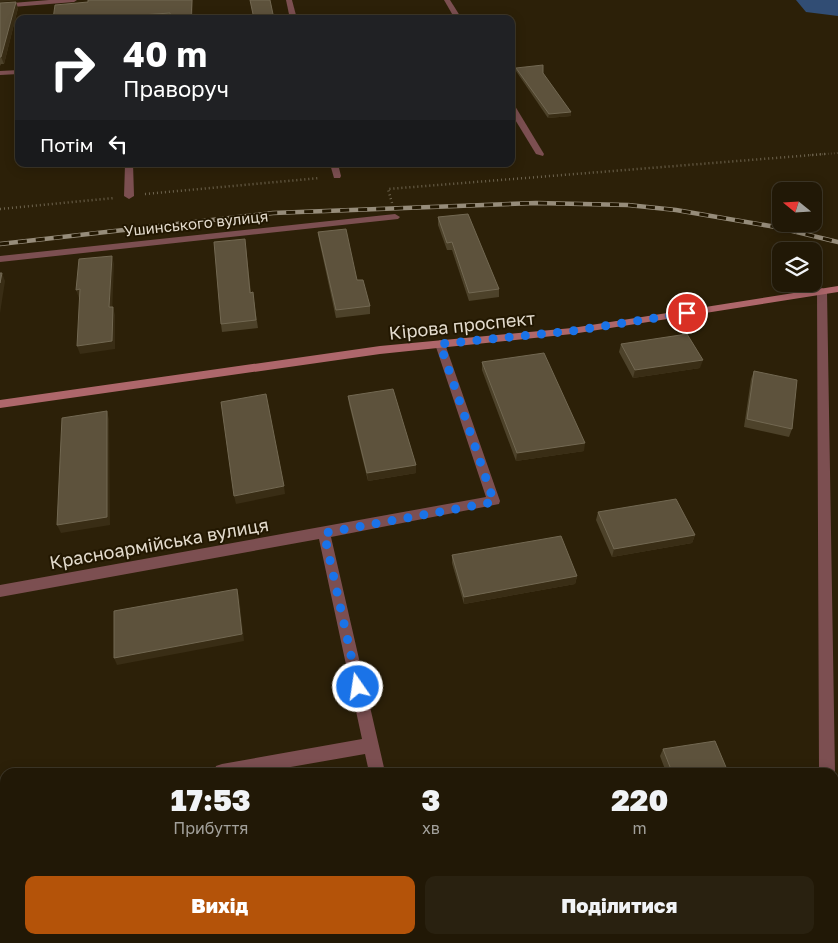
<!DOCTYPE html>
<html lang="uk">
<meta charset="utf-8">
<style>
:root{--surface:#211806;--page:#292110;--text:#f1f3f6;--muted:#a2a09b;--line:#3e3728;--accent:#b45309}
body{margin:0;font-family:"Golos Text",sans-serif;background:var(--page);color:var(--text);height:100vh;display:flex;flex-direction:column;font-size:19px;white-space:nowrap}
*{box-sizing:border-box;margin:0}
p{font-size:16px;color:var(--muted)}
.icon{flex:none;width:28px;height:28px;fill:none;stroke:currentColor;stroke-width:2;stroke-linecap:round;stroke-linejoin:round}
.map{position:relative;flex:1;overflow:hidden}
.side{position:absolute;left:0px;top:768px;width:839px;height:176px;display:flex;flex-direction:column;background:var(--surface);border-radius:15px 15px 0 0;box-shadow:0 2px 12px #0003,0 0 0 1px var(--line)}
.side>*{flex:none}
.hud{position:absolute;left:15px;top:15px;width:500px;height:152px;border-radius:10px;box-shadow:0 2px 12px #0003,0 0 0 1px var(--line);background:#202124;color:#fff;overflow:hidden}
.needle{width:32px;rotate:288deg}
.fabs{position:absolute;left:772px;top:182px;display:grid;gap:10px}
.fabs a{display:grid;place-items:center;width:50px;height:50px;border-radius:10px;background:var(--surface);box-shadow:0 2px 12px #0003,0 0 0 1px var(--line);font-size:25px}
.pin{position:absolute;display:grid;place-items:center;width:42px;height:42px;color:#fff;margin:-21px;border:2px solid #fff;border-radius:50%;box-shadow:0 1px 5px #0007}
.me{position:absolute;width:55px;margin:-28px;rotate:347deg;stroke-linejoin:round;filter:drop-shadow(0 0 4px #0008)}
.turn{display:flex;align-items:center;gap:18px;height:105px;padding:0 25px;font-size:22px}
.turn .icon{width:65px;height:65px;stroke-width:2.5}
.turn b{display:block;font-size:35px;line-height:42px}
.then{display:flex;align-items:center;height:48px;padding:0 25px;background:#0003;gap:10px;font-size:19px}
.eta{display:flex;justify-content:space-evenly;align-items:center;height:85px;text-align:center}
.eta b{font-size:30px;font-weight:800;line-height:35px}
.cta{display:flex;gap:10px;margin-top:auto;padding:10px 25px}
.cta a{flex:1;height:58px;border-radius:10px;background:var(--accent);color:#fff;font-size:20px;font-weight:800;line-height:58px;text-align:center}
.cta a+a{background:var(--page);color:var(--text)}
.map>svg:first-child{display:block}
.water{fill:#314d74}
.lines{fill:none;stroke-linecap:round;stroke-linejoin:round}
.path-far1{stroke:#6e644f;stroke-width:2;stroke-dasharray:0.5 2.5;stroke-linecap:butt}
.path{stroke:#6e644f;stroke-width:2.5;stroke-dasharray:1 3;stroke-linecap:butt}
.street{fill:#7c4f51;fill-rule:evenodd}
.secondary{fill:#ae676b;fill-rule:evenodd}
.rail-casing{stroke:#968c7a;stroke-width:4.5}
.rail{stroke:#221701;stroke-width:3;stroke-dasharray:9;stroke-linecap:butt}
.wall{fill:#4d422a}
.shaded-wall{fill:#392d15}
.building{fill:#5d523c;stroke:#726852}
.route{stroke:#1a73e8;stroke-width:9;stroke-dasharray:0 16.2}
.labels{text-anchor:middle;dominant-baseline:central;stroke-width:4;stroke-linejoin:round;paint-order:stroke}
.far-street-label{font-size:15px;fill:#e3dbcd;stroke:#221701}
.street-label{font-size:18px;fill:#e3dbcd;stroke:#221701}
</style>
<div class="map">
<svg width="838" height="943" viewBox="0 0 838 943">
<rect width="100%" height="100%" fill="#2c2008"/>
<!-- water -->
<polygon class="water" points="796,0 838,0 838,16 806,12"/>
<g class="lines">
<!-- path-far1 -->
<polyline class="path-far1" points="810,155 838,153"/>
<!-- path -->
<g class="path">
<polyline points="145,194 320,178"/>
<polyline points="392,203 388,189 825,154"/>
<polyline points="0,209 114,198"/>
</g>
<!-- street -->
<g class="street">
<polygon points="49,0 77,0 74,2 0,8 0,4"/>
<polygon points="286,0 292,0 297,19 290,19"/>
<polygon points="444,0 450,0 462,19 455,19"/>
<polygon points="19,70 19,74 0,75 0,71"/>
<polygon points="511,104 515,106 544,154 543,156 536,154 511,113"/>
<polygon points="125,164 133,164 134,196 129,199 124,196"/>
<polygon points="330,164 338,164 341,176 340,178 334,178"/>
<polygon points="395,214 400,217 398,219 0,262 0,256"/>
<polygon points="822,288 827,291 835,772 834,775 834,772 819,772 817,291"/>
<polygon points="440,340 445,344 500,501 499,504 331,537 385,772 369,772 365,754 262,772 214,772 216,766 222,764 362,739 319,539 0,597 0,585 486,497 435,344"/>
<polygon points="5,804 5,820 0,821 0,805"/>
<polygon points="834,932 837,943 819,943 819,939 834,939"/>
<polygon points="401,939 419,939 420,943 402,943"/>
</g>
<!-- secondary -->
<polygon class="secondary" points="838,286 838,292 572,334 380,354 0,408 0,400 380,346 572,328"/>
<defs>
<polyline id="rail" points="0,244 273,213 536,203 628,205 676,210 776,227 838,242"/>
</defs>
<!-- rail casing -->
<use href="#rail" class="rail-casing"/>
<!-- rail -->
<use href="#rail" class="rail"/>
</g>
<!-- wall -->
<g class="wall">
<polygon points="88,0 193,0 192,19 53,19 88,2"/>
<polygon points="0,3 18,8 4,64 1,64 0,66"/>
<polygon points="516,68 571,116 548,118 516,71"/>
<polygon points="438,217 499,289 499,297 469,301 452,250 447,250 438,225"/>
<polygon points="318,232 357,280 370,306 370,314 336,318 319,240"/>
<polygon points="246,247 251,293 254,301 258,328 222,332 221,324"/>
<polygon points="621,344 700,368 633,378 619,352"/>
<polygon points="482,362 584,451 516,461 482,370"/>
<polygon points="754,371 792,429 789,437 744,427 751,379"/>
<polygon points="348,396 416,473 368,481 349,404"/>
<polygon points="598,512 695,535 692,543 612,557 596,520"/>
<polygon points="452,555 577,576 575,584 464,604 452,563"/>
<polygon points="663,749 728,772 666,772 660,756"/>
<polygon points="284,939 298,939 285,941"/>
</g>
<!-- shaded-wall -->
<g class="shaded-wall">
<polygon points="0,0 20,0 0,2"/>
<polygon points="192,0 193,0 193,2 192,19 191,19"/>
<polygon points="16,2 18,8 4,64 1,57"/>
<polygon points="571,112 571,116 548,118 549,114"/>
<polygon points="112,256 114,264 112,315 109,307"/>
<polygon points="2,273 5,281 0,313 0,283"/>
<polygon points="80,289 83,297 79,298 76,290"/>
<polygon points="113,307 115,315 115,349 80,354 77,346"/>
<polygon points="703,360 700,368 633,378 635,370"/>
<polygon points="107,411 109,419 110,525 61,533 57,525"/>
<polygon points="585,443 584,451 516,461 517,453"/>
<polygon points="416,465 416,473 368,481 367,473"/>
<polygon points="284,486 285,494 236,504 234,496"/>
<polygon points="695,535 692,543 612,557 614,549"/>
<polygon points="577,576 575,584 464,604 464,597"/>
<polygon points="237,589 239,596 244,641 117,665 114,658"/>
<rect x="74" y="939" width="5" height="4"/>
</g>
<!-- building -->
<g class="building">
<polygon points="88,0 192,0 191,19 171,19 170,13 113,17 113,19 53,19 55,5 88,2"/>
<polygon points="250,0 270,0 274,19 254,19"/>
<polygon points="16,2 1,57 0,57 0,3"/>
<polygon points="543,65 543,73 571,112 549,114 516,68"/>
<polygon points="468,214 499,289 469,293 452,242 447,243 438,217"/>
<polygon points="346,229 357,280 363,280 370,306 336,310 318,232"/>
<polygon points="245,239 250,293 253,292 256,320 221,324 214,242"/>
<polygon points="112,256 109,307 113,307 112,341 77,346 80,289 76,290 79,259"/>
<polygon points="0,273 2,273 0,283"/>
<polygon points="687,334 703,360 635,370 621,344"/>
<polygon points="544,353 585,443 517,453 482,362"/>
<polygon points="754,371 797,380 792,429 747,419"/>
<polygon points="393,389 416,465 367,473 348,396"/>
<polygon points="266,394 284,486 234,496 221,402"/>
<polygon points="107,411 107,517 57,525 62,418"/>
<polygon points="676,499 695,535 614,549 598,512"/>
<polygon points="561,536 577,576 464,597 452,555"/>
<polygon points="237,589 242,634 114,658 114,611"/>
<polygon points="715,741 728,772 672,772 663,749"/>
<rect x="8" y="939" width="66" height="4"/>
<polygon points="691,940 695,943 689,943"/>
</g>
<g class="lines">
<!-- route -->
<polyline class="route" points="358,687 324,533 494,502 440,344 572,331 687,313"/>
</g>
<g class="labels">
<!-- far-street labels -->
<g class="far-street-label">
<text transform="translate(196 223) rotate(-6)">Ушинського вулиця</text>
</g>
<!-- street labels -->
<g class="street-label">
<text transform="translate(462 325) rotate(-6)">Кірова проспект</text>
<text transform="translate(159 543) rotate(-10)">Красноармійська вулиця</text>
</g>
</g>
</svg>
<div class="fabs">
<a><svg class="needle" viewBox="-14 -14 28 28"><path d="M0-13l5 13h-10z" fill="#e53935"/><path d="M0 13l5-13h-10z" fill="#a2a09b"/></svg></a>
<a><svg class="icon" aria-label="layers" viewBox="0 0 24 24"><path d="M12 4l9 5-9 5-9-5zM3 14l9 5 9-5"/></svg></a>
</div>
<div class="pin" style="left:687px;top:313px;background:#d93025"><svg class="icon" aria-label="arrive" viewBox="0 0 24 24"><path d="M6 21V4h12l-3 4 3 4H6"/></svg></div>
<svg class="me" style="left:358px;top:687px" viewBox="-20 -20 40 40"><circle r="17" fill="#1a73e8" stroke="#fff" stroke-width="3"/><path d="M0-11L8 9 0 5-8 9z" fill="#fff"/></svg>
<div class="hud">
<div class="turn"><svg class="icon" aria-label="right" viewBox="0 0 24 24"><path d="M7 20v-9h11M14 6l5 5-5 5"/></svg><div><b>40 m</b>Праворуч</div></div>
<div class="then">Потім<svg class="icon" aria-label="left" viewBox="0 0 24 24"><path d="M17 20v-9H6M10 6l-5 5 5 5"/></svg></div>
</div>
<section class="side">
<div class="eta">
<div><b>17:53</b><p>Прибуття</p></div>
<div><b>3</b><p>хв</p></div>
<div><b>220</b><p>m</p></div>
</div>
<div class="cta"><a>Вихід</a><a>Поділитися</a></div>
</section>
</div>
